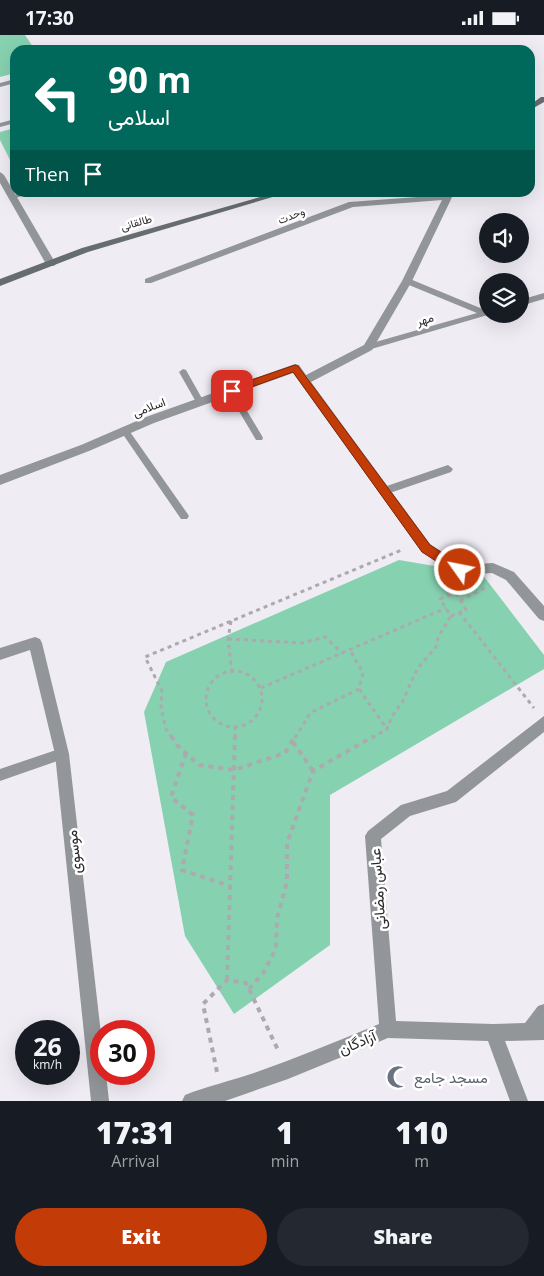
<!DOCTYPE html>
<meta charset="utf-8">
<style>
:root{--surface:#171b24;--page:#242831;--text:#f1f3f6;--muted:#9ea1a6;--accent:#c33b07}
body{margin:0;font-family:"Open Sans",Vazirmatn,sans-serif;background:var(--page);color:var(--text);height:100vh;display:flex;flex-direction:column;font-size:19px;white-space:nowrap}
*{box-sizing:border-box;margin:0}
p{font-size:16px;color:var(--muted)}
.icon{flex:none;width:28px;height:28px;fill:none;stroke:currentColor;stroke-width:2;stroke-linecap:round;stroke-linejoin:round}
.map{position:relative;height:1066px;overflow:hidden}
.drawer{display:flex;flex-direction:column;background:var(--surface);flex:1}
.drawer>*{flex:none}
.hud{position:absolute;left:10px;top:10px;width:525px;height:152px;border-radius:15px;box-shadow:0 5px 20px #0002;background:#00695c;color:#fff;overflow:hidden}
.fabs{position:absolute;left:479px;top:178px;display:grid;gap:10px}
.fabs a{display:grid;place-items:center;width:50px;height:50px;border-radius:50%;background:var(--surface);box-shadow:0 5px 20px #0002;font-size:25px}
.speed{position:absolute;left:15px;top:985px;display:flex;gap:10px;font-size:25px;font-weight:700;text-align:center}
.speed>*{display:grid;place-content:center;width:65px;height:65px;border-radius:50%;background:var(--surface);box-shadow:0 5px 20px #0002;line-height:1}
.speed small{font-size:12px;font-weight:400}
.speed .limit{border:8px solid #d22;background:#fff;color:#111}
.pin{position:absolute;display:grid;place-items:center;width:42px;height:42px;color:#fff;margin:-21px;border-radius:10px;box-shadow:0 2px 8px #0006}
.me{position:absolute;width:55px;margin:-28px;rotate:303deg;stroke-linejoin:round;filter:drop-shadow(0 0 4px #0008)}
.turn{display:flex;align-items:center;gap:18px;height:105px;padding:0 15px;font-size:22px}
.turn .icon{width:65px;height:65px;stroke-width:2.5}
.turn b{display:block;font-size:35px;line-height:42px}
.then{display:flex;align-items:center;height:48px;padding:0 15px;background:#0003;gap:10px;font-size:19px}
.eta{display:flex;justify-content:space-evenly;align-items:center;height:85px;text-align:center}
.eta b{font-size:30px;font-weight:800;line-height:35px}
.action{display:flex;gap:10px;margin-top:auto;padding:10px 15px}
.action a{flex:1;height:58px;border-radius:30px;background:var(--accent);color:#fff;font-size:20px;font-weight:800;line-height:58px;text-align:center}
.action a+a{background:var(--page);color:var(--text)}
.status{display:flex;justify-content:space-between;align-items:center;height:35px;padding:0 25px;background:var(--surface);direction:ltr}
.status svg{height:14px;fill:currentColor}
.map>svg:first-child{display:block}
.green{fill:#86d2b0}
.lines{fill:none;stroke-linecap:round;stroke-linejoin:round}
.path-far1{stroke:#aca9af;stroke-width:3;stroke-dasharray:4 4;stroke-linecap:butt}
.path{stroke:#aca9af;stroke-width:4;stroke-dasharray:5 5;stroke-linecap:butt}
.lane{fill:#929698;fill-rule:evenodd}
.street{fill:#929698;fill-rule:evenodd}
.secondary{fill:#666d6f;fill-rule:evenodd}
.route{fill:#c33b07;stroke:#7f2605}
.labels{text-anchor:middle;dominant-baseline:central;stroke-width:5;stroke-linejoin:round;paint-order:stroke}
.far-street-label{font-size:11px;fill:#2a282b;stroke:#fff}
.street-label{font-size:12px;fill:#2a282b;stroke:#fff}
.near-street-label{font-size:15px;fill:#2a282b;stroke:#fff}
.near-worship-label{font-size:15px;fill:#5b616d;stroke:#fff;text-anchor:start}
</style>
<div class="status"><b>17:30</b><svg viewBox="0 0 49 12"><path d="M0 12V9h3v3zM5 12V6h3v6zM10 12V3h3v9zM15 12V0h3v12zM26 1h20v11H26zM47 4h2v5h-2z"/></svg></div>
<div class="map">
<svg width="544" height="1066" viewBox="0 0 544 1066">
<rect width="100%" height="100%" fill="#f0ecf4"/>
<!-- green -->
<g class="green">
<polygon points="0,0 25,0 35,15 15,15 15,38 0,42"/>
<polygon points="15,93 15,135 0,105 0,97"/>
<polygon points="399,525 482,539 544,620 544,634 330,760 330,910 234,979 185,901 144,677 166,627"/>
</g>
<g class="lines">
<!-- path-far1 -->
<g class="path-far1">
<polyline points="440,543 449,561"/>
<polygon points="456,558 466,575 451,581 440,564"/>
<polyline points="460,566 489,551"/>
<polyline points="459,577 534,673"/>
<polyline points="231,586 228,604 232,638"/>
<polyline points="228,604 302,608 325,602 342,618"/>
<circle cx="234" cy="664" r="28"/>
<polyline points="261,653 446,573"/>
<polyline points="359,654 387,694"/>
<polyline points="172,703 166,694 161,673 162,656 145,622 404,514"/>
<polyline points="235,703 235,691"/>
<polyline points="295,703 310,678 359,654 363,638 350,615"/>
<polyline points="372,703 387,694 392,681 402,668 417,634 436,612 438,602 451,581"/>
</g>
<!-- path -->
<g class="path">
<polyline points="171,701 177,710 199,730 234,735 285,718 295,701"/>
<polyline points="293,707 313,736"/>
<polyline points="186,718 171,762 193,780 182,835 230,851"/>
<polyline points="227,945 235,701"/>
<polyline points="249,954 264,937 276,913 277,883 287,847 287,808 313,736 374,701"/>
<polyline points="217,1037 203,969 227,945 246,948 279,1017"/>
</g>
<!-- lane -->
<g class="lane">
<polygon points="15,44 15,48 0,52 0,48"/>
<polygon points="15,84 15,88 0,92 0,88"/>
<polygon points="21,158 30,158 13,164 9,162"/>
<polygon points="404,244 410,244 485,275 488,274 488,279 491,279 368,315 365,314 365,310 477,278 404,248"/>
<polygon points="544,258 544,264 520,271 520,265"/>
<polygon points="183,334 186,335 204,367 203,369 197,369 196,367 179,337"/>
<polygon points="231,353 234,354 262,401 263,403 262,405 256,405 227,356"/>
<polygon points="125,393 128,394 187,478 189,481 187,484 181,484 122,398 121,396"/>
<polygon points="448,430 453,434 451,437 384,460 379,456 381,453"/>
<polygon points="62,713 66,715 68,719 66,723 0,746 0,734"/>
</g>
<!-- street -->
<g class="street">
<polygon points="0,137 4,140 56,229 54,231 48,231 46,229 0,148"/>
<polygon points="446,158 454,158 412,246 372,315 311,347 430,509 462,530 493,528 514,537 544,571 544,586 539,584 506,545 492,538 460,540 422,517 293,338 154,388 89,416 0,450 0,440 81,410 146,382 295,329 299,330 306,340 364,310 402,246 442,165 353,172 151,248 145,248 145,244 349,167 445,160"/>
<polygon points="35,602 40,604 42,608 69,719 101,999 101,1039 106,1039 109,1066 91,1066 55,719 30,615 0,625 0,613"/>
<path d="M544 681V697L456 767 410 781 381 804 396 986 493 989 525 988 538 971 544 969V1005L505 1006 528 1066H510L488 1006 388 1003 288 1044 225 1066H182L185 1060C207 1051 231 1046 254 1038 296 1023 338 1006 379 989L365 801 368 796 401 770 447 756Z"/>
</g>
<!-- secondary -->
<g class="secondary">
<polygon points="541,62 544,62 544,67 530,75 530,70"/>
<polygon points="274,158 286,158 88,217 0,251 0,244 82,213"/>
</g>
</g>
<!-- route -->
<polygon class="route" points="295,330 298,331 430,510 464,532 465,535 464,539 456,539 422,517 293,337 232,359 227,356 228,353"/>
<!-- icons -->
<defs>
<symbol id="mosque-bare" viewBox="-9 -9 18 18"><path d="M3.5-4.9A6 6 0 1 0 3.5 4.9A5 5 0 1 1 3.5-4.9Z" fill="#6b7280" stroke="#fff" stroke-width="2.5" paint-order="stroke"/></symbol>
</defs>
<g fill-rule="evenodd">
<use href="#mosque-bare" x="382" y="1026" width="32" height="32"/>
</g>
<g class="labels">
<!-- far-street labels -->
<g class="far-street-label">
<text transform="translate(291 180) rotate(-21)">وحدت</text>
<text transform="translate(136 187) rotate(-16)">طالقانی</text>
</g>
<!-- street labels -->
<g class="street-label">
<text transform="translate(425 284) rotate(-16)">مهر</text>
<text transform="translate(149 372) rotate(-21)">اسلامی</text>
</g>
<!-- near-street labels -->
<g class="near-street-label">
<text transform="translate(73 817) rotate(-96)">موسوی</text>
<text transform="translate(377 854) rotate(-94)">عباس رمضانی</text>
<text transform="translate(357 1007) rotate(-23)">آزادگان</text>
</g>
<!-- near-worship labels -->
<g class="near-worship-label">
<text x="414" y="1042">مسجد جامع</text>
</g>
</g>
</svg>
<div class="fabs">
<a><svg class="icon" aria-label="sound" viewBox="0 0 24 24"><path d="M4 9h4l5-4v14l-5-4H4zM17 9q2 3 0 6"/></svg></a>
<a><svg class="icon" aria-label="layers" viewBox="0 0 24 24"><path d="M12 4l9 5-9 5-9-5zM3 14l9 5 9-5"/></svg></a>
</div>
<div class="speed"><div>26<small>km/h</small></div><div class="limit">30</div></div>
<div class="pin" style="left:232px;top:356px;background:#d93025"><svg class="icon" aria-label="arrive" viewBox="0 0 24 24"><path d="M6 21V4h12l-3 4 3 4H6"/></svg></div>
<svg class="me" style="left:460px;top:535px" viewBox="-20 -20 40 40"><circle r="17" fill="#c33b07" stroke="#fff" stroke-width="3"/><path d="M0-11L8 9 0 5-8 9z" fill="#fff"/></svg>
<div class="hud">
<div class="turn"><svg class="icon" aria-label="left" viewBox="0 0 24 24"><path d="M17 20v-9H6M10 6l-5 5 5 5"/></svg><div><b>90 m</b>اسلامی</div></div>
<div class="then">Then<svg class="icon" aria-label="arrive" viewBox="0 0 24 24"><path d="M6 21V4h12l-3 4 3 4H6"/></svg></div>
</div>
</div>
<section class="drawer">
<div class="eta">
<div><b>17:31</b><p>Arrival</p></div>
<div><b>1</b><p>min</p></div>
<div><b>110</b><p>m</p></div>
</div>
<div class="action"><a>Exit</a><a>Share</a></div>
</section>
